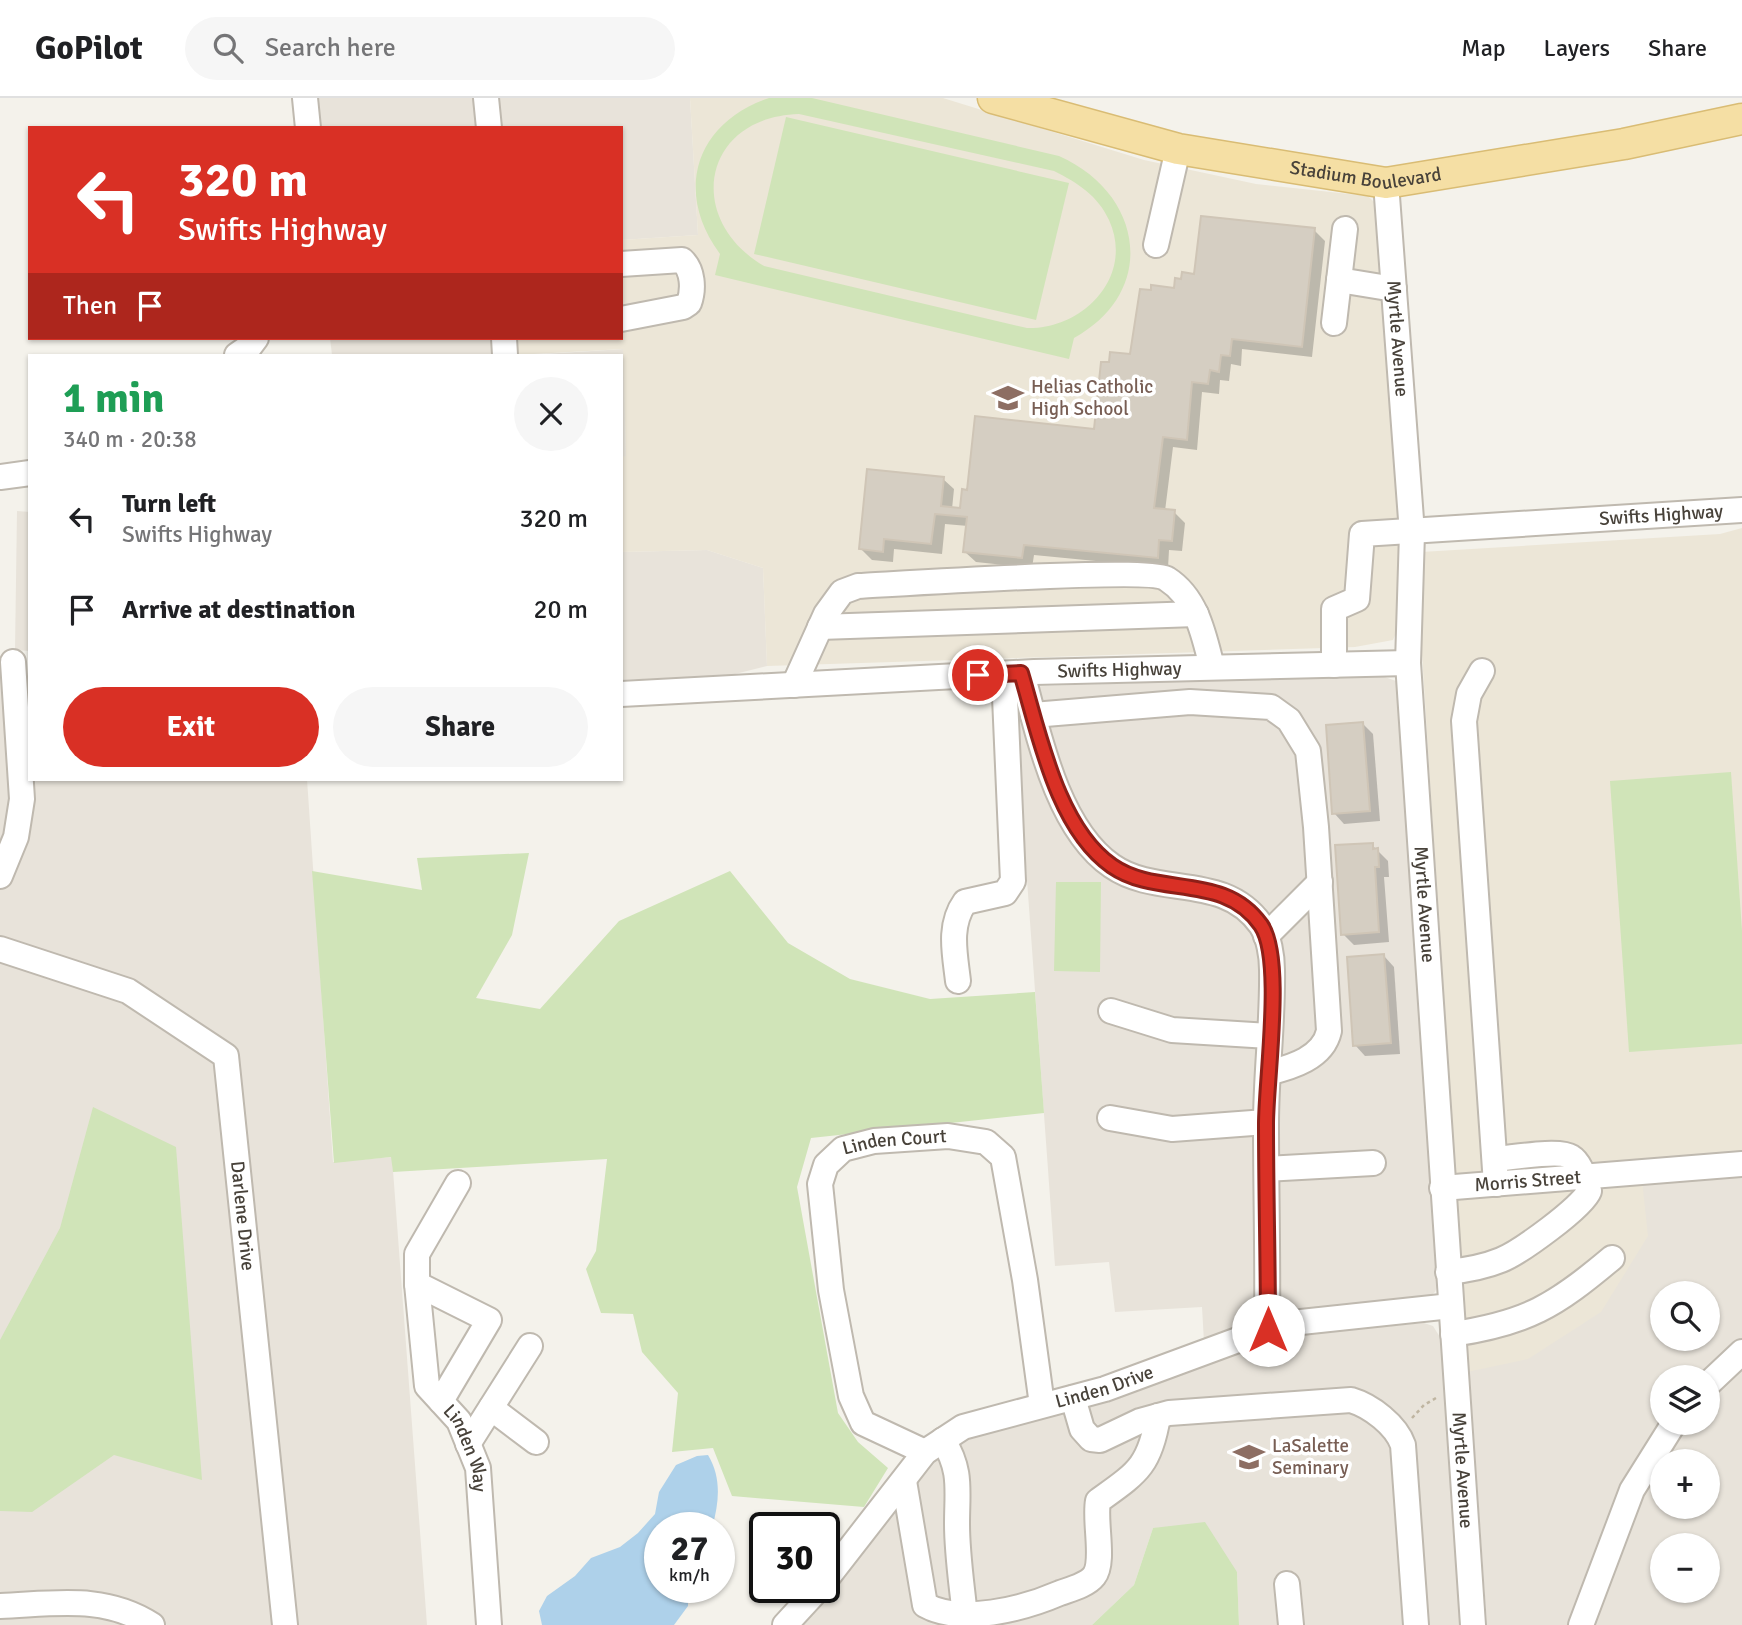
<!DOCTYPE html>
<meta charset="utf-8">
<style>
:root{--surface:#fff;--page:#f6f6f6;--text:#202124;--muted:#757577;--line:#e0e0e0;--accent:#d93025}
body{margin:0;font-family:Signika,sans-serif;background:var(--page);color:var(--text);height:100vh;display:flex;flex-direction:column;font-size:26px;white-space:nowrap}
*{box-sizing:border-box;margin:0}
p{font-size:23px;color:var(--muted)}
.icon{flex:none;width:38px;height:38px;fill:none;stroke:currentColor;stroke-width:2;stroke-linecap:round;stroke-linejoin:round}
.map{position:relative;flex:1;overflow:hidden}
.panel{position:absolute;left:28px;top:256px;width:595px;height:427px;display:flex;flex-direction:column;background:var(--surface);border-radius:0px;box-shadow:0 2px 5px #0004}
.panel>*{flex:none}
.hud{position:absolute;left:28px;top:28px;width:595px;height:214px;border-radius:0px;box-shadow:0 2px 5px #0004;background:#d93025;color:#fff;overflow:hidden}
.controls{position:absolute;left:1650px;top:1183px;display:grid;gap:14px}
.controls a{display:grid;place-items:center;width:70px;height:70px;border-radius:50%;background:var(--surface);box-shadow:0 2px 5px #0004;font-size:35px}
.speed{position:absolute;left:644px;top:1414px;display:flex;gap:14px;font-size:35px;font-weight:700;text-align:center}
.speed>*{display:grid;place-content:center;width:91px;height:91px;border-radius:50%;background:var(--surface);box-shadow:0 2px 5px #0004;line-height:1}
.speed small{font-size:18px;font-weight:400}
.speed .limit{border:4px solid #111;border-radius:10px;background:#fff;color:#111}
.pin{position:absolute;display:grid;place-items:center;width:60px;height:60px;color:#fff;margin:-30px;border:4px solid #fff;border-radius:50%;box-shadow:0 2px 7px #0007}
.me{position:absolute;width:77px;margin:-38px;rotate:0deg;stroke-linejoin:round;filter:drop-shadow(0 0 5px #0008)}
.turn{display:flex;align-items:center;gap:24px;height:147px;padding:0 35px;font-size:32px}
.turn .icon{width:91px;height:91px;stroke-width:2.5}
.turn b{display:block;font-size:49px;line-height:60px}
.then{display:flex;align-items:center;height:66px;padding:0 35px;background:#0003;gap:14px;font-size:26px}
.round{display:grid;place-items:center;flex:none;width:74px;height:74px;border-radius:37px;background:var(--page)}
.summary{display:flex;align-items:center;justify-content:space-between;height:119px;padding:0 35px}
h1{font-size:42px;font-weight:700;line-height:52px;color:#1e9e55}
.cta{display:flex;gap:14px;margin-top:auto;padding:14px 35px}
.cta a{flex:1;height:80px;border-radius:42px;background:var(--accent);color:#fff;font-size:28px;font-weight:700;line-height:80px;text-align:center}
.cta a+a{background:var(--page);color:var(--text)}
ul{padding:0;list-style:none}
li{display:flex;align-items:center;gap:21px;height:91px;padding:0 35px}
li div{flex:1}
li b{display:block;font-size:26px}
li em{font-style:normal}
header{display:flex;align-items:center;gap:42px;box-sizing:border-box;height:98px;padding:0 35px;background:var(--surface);border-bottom:2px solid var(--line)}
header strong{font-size:33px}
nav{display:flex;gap:38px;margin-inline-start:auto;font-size:24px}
.search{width:490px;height:63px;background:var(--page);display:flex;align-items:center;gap:18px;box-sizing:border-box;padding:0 24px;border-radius:38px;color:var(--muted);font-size:26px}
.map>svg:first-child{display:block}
.residential{fill:#e8e3da;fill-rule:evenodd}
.education{fill:#ece6d7}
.green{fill:#d0e4b8;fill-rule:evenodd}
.water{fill:#aed1ea}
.shadow{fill:#0003}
.building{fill:#d5cec2;stroke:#cfc5b6;stroke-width:2}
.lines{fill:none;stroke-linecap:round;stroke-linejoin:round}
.minor-casing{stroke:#bfb9af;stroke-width:28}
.major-casing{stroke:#d9bc74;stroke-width:33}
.path{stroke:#bfb5a1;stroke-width:2.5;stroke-dasharray:3.5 3.5;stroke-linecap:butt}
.minor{stroke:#fff;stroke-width:24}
.major{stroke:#f5dfa4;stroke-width:30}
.route-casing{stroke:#8d1f18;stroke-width:18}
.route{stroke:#d93025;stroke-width:12}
.labels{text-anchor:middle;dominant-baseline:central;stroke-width:7;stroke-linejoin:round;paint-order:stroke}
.street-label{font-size:19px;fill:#48423a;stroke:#fff}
.education-label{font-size:19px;fill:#785e54;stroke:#fff;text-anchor:start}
</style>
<header>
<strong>GoPilot</strong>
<div class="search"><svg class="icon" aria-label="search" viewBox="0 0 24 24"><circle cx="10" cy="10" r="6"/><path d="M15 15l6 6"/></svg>Search here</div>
<nav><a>Map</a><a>Layers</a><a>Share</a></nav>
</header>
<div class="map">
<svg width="1742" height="1527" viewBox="0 0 1742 1527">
<rect width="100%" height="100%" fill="#f4f2eb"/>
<!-- residential -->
<g class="residential">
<polygon points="310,0 477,0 479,30 312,30"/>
<polygon points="497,0 690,0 698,137 621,142 621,30 499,30"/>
<polygon points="330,240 493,240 494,257 332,257"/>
<polygon points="624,251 626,359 621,359 621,257 528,257"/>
<polygon points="17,413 30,414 30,553 15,552"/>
<polygon points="707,452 763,470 767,568 731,577 621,582 621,454"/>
<polygon points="0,574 30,578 30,681 307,681 333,1064 392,1059 427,1527 167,1527 157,1521 0,1500"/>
<polygon points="1379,577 1396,583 1400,594 1438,1186 1435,1194 1429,1199 1204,1244 1202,1209 1115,1214 1109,1164 1055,1168 1013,589"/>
<path d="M1722 1074 1742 1079V1527H1487L1469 1269 1642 1081ZM1662 1195H1708V1241H1662ZM1662 1279H1708V1325H1662ZM1662 1363H1708V1409H1662ZM1662 1447H1708V1493H1662Z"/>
<polygon points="1424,1225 1433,1228 1443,1244 1462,1527 1239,1527 1237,1474 1153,1430 1134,1487 1092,1527 799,1527 840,1482 936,1363 972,1340 1126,1296 1272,1244 1304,1236"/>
<polygon points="83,1517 112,1519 126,1527 0,1527 0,1520"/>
</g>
<!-- education -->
<g class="education">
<polygon points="690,0 943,0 1144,62 1256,86 1368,98 1376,106 1394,343 1399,447 1398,530 1393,542 1355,549 767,568 763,470 707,452 621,454 621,359 626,358 623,251 516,257 515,240 621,240 621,142 698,137"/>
<polygon points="1742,430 1742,1079 1722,1074 1642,1082 1648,1138 1601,1214 1528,1261 1467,1274 1421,540 1421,454 1720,436"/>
</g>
<!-- green -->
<g class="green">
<path d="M769 0H812L1059 58C1143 95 1159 193 1074 240L1069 261 715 177 720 156C674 94 695 25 769 0ZM799 16 1054 73C1078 85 1098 98 1109 122 1135 179 1082 232 1027 230L764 168C684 121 702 19 799 16Z"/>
<polygon points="786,19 1069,85 1036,222 754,156"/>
<polygon points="1731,674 1742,833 1742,946 1629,954 1610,683"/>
<polygon points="529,755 512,837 476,900 540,911 619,823 730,773 788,845 850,881 930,901 1035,894 1044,1015 811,1040 797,1089 838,1315 858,1344 888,1370 864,1409 732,1398 713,1350 672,1354 678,1295 642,1254 633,1216 601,1215 586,1171 596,1153 607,1061 393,1074 391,1059 334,1065 312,773 422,792 417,760"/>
<polygon points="1056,784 1101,784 1100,874 1054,873"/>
<polygon points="93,1009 176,1049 202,1382 114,1357 32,1414 0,1413 0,1242 60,1130"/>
<polygon points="1205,1424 1237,1474 1239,1527 1092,1527 1134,1487 1153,1430"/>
</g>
<!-- water -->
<path class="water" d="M708 1357C722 1380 719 1405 712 1430H660V1489H688V1508L674 1527H542L539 1513 547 1498 575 1478 591 1460 620 1449 638 1435 655 1416 659 1394 676 1367 697 1358Z"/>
<!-- shadow -->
<g class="shadow">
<polygon points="1314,132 1325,143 1312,259 1242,251 1241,268 1231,266 1229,283 1220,282 1219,296 1202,294 1197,352 1173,349 1165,413 1174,414 1185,425 1182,453 1169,452 1168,470 1034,457 1032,470 976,464 965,454 968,428 945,426 942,456 894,451 893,464 872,462 861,451 943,381 954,391 952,411 961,411 968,394 1096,332 1110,266 1131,258 1183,183"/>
<polygon points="1363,626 1373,636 1380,723 1344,726 1334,715"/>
<polygon points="1372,747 1388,763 1389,779 1384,779 1389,844 1354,847 1343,836"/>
<polygon points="1384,858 1394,869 1400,956 1365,958 1355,947"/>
</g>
<!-- building -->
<g class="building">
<polygon points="1201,118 1315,130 1302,249 1232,241 1230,258 1221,257 1219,274 1210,272 1208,286 1192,284 1187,342 1163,339 1154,410 1175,412 1172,443 1159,442 1158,460 1024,447 1022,460 963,454 967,419 935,416 931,446 884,441 883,454 859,451 867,371 944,379 941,408 960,410 962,391 967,392 975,318 1094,331 1101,264 1109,264 1110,254 1130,256 1140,191 1151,192 1151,187 1174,190 1175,180 1181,181 1182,174 1194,176"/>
<polygon points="1363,624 1370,713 1332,716 1326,627"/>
<polygon points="1373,745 1373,751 1378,750 1379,769 1375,769 1379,834 1341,837 1335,747"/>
<polygon points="1384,856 1391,945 1353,948 1347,859"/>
</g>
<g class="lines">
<defs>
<g id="minor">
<polyline points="305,0 308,30"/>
<polyline points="486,0 489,30"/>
<path id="s1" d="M1386 85 1412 435 1408 565 1473 1527"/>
<polyline points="1156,147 1178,51"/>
<path d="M621 166 682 162C693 172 694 191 689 205L683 209 621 221"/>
<polyline points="1339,182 1394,191"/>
<polyline points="1334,225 1345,131"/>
<polyline points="504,240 505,257"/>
<polyline points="237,257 250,248 256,240"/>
<polyline points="0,379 30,375"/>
<polyline points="820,529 1196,516"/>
<path id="s2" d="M1334 567V511L1357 501 1362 436 1742 412"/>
<polyline points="1482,573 1469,596 1464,623 1496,1086"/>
<path d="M1022 575C1038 635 1057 730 1112 768 1158 800 1224 774 1261 827 1269 839 1272 858 1272 872 1273 923 1266 975 1266 1026 1266 1095 1268 1163 1267 1232"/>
<path d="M794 587 826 516 842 494 858 488C898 486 1150 469 1167 481 1197 500 1204 538 1212 569"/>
<path id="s3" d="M621 596 1034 574 1408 565"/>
<path d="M1033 617 1190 604 1271 609 1289 622 1308 653 1316 729 1329 933C1323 960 1292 969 1268 975"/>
<polyline points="0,778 16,739 22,701 13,564"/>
<polyline points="1266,838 1320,784"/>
<path id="s4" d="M0 851 128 893 226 958 285 1527"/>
<path d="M958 883C955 856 948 828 965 804L1005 795 1013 783 1004 576"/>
<polyline points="1111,913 1172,932 1269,938"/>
<polyline points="1110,1020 1172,1031 1266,1024"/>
<polyline points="1267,1071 1373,1065"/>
<path id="s5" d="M458 1085 417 1156V1186L427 1288 459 1323 478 1370 489 1527"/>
<path id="s6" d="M1442 1090 1742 1066"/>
<path d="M1448 1174C1467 1172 1484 1169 1501 1162 1519 1155 1583 1109 1589 1093 1585 1083 1581 1065 1571 1059 1559 1051 1511 1060 1495 1061"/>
<polyline points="417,1186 489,1222 441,1303"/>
<path d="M1453 1236C1527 1225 1555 1208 1612 1160"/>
<polyline points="1708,1286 1742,1254"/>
<path d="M1073 1300 1082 1331 1091 1341 1100 1342 1140 1323 1169 1315 1351 1302C1371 1308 1396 1327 1403 1347L1416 1527"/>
<polyline points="491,1310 536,1344"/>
<path d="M943 1342C962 1373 957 1391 957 1426 957 1457 962 1488 965 1519"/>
<polyline points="468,1346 530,1248"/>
<path id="s7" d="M925 1354 863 1325 851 1298 831 1192 820 1086 826 1067 843 1051 874 1043 948 1038 986 1044 1003 1059 1025 1182 1042 1307"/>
<path d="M904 1383 925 1507C961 1527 1023 1511 1060 1495 1071 1491 1087 1487 1094 1478 1105 1464 1094 1423 1098 1403 1137 1375 1150 1368 1158 1318"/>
<path id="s8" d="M824 1484 925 1354 963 1329 1105 1291 1254 1236 1301 1224 1451 1208"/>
<polyline points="1287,1486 1291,1527"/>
<path d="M0 1508C54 1506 104 1496 152 1527"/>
<polyline points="785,1527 820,1489"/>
<polyline points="1581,1527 1632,1392 1674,1325"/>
</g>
<g id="major">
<path id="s9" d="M993 0 1178 51 1386 85 1624 46 1742 21"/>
</g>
</defs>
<!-- minor casing -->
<use href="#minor" class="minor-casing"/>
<!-- major casing -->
<use href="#major" class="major-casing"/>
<!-- path -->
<polyline class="path" points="1412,1320 1424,1307 1436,1300"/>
<!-- minor -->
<use href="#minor" class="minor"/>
<!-- major -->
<use href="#major" class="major"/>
</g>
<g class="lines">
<defs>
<path id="route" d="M978 577 1021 575C1039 635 1057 730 1112 768 1158 800 1224 774 1261 827 1284 860 1266 981 1266 1026 1266 1095 1268 1163 1268 1232"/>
</defs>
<!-- route casing -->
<use href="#route" class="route-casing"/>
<!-- route -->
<use href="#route" class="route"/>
</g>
<!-- icons -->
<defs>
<symbol id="school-bare" viewBox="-9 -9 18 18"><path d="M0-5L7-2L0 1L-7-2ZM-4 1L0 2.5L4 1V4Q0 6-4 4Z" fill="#8d6e63" stroke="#fff" stroke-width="2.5" paint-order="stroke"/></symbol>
</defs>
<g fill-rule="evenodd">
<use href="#school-bare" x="986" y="278" width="44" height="44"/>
<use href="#school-bare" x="1227" y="1337" width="44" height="44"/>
</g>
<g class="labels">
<!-- street labels -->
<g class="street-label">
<text stroke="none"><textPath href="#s9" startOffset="382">Stadium Boulevard</textPath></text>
<text stroke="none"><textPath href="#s1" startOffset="156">Myrtle Avenue</textPath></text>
<text stroke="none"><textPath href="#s2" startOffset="446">Swifts Highway</textPath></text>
<text stroke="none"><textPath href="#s3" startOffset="499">Swifts Highway</textPath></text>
<text stroke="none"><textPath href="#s1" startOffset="723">Myrtle Avenue</textPath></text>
<text stroke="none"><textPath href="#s7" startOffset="408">Linden Court</textPath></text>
<text stroke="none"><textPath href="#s6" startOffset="86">Morris Street</textPath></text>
<text stroke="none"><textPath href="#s4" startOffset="413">Darlene Drive</textPath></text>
<text stroke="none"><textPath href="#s8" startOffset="357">Linden Drive</textPath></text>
<text stroke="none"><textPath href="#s5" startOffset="290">Linden Way</textPath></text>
<text stroke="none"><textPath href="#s1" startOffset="1290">Myrtle Avenue</textPath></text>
</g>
<!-- education labels -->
<g class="education-label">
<text x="1031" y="289">Helias Catholic<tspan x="1031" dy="22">High School</tspan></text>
<text x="1272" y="1348">LaSalette<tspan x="1272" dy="22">Seminary</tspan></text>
</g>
</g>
</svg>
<div class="controls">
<a><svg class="icon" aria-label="search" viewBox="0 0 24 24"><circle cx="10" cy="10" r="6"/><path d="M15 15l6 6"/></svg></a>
<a><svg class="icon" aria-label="layers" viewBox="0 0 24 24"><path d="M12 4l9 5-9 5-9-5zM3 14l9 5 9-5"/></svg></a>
<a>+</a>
<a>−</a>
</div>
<div class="speed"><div>27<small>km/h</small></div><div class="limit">30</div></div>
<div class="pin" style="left:978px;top:577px;background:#d93025"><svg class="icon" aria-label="arrive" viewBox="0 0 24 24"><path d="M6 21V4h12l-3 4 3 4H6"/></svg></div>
<svg class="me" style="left:1268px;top:1232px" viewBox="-20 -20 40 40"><circle r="19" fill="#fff"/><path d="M0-13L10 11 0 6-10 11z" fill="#d93025"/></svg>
<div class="hud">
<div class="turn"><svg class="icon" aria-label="left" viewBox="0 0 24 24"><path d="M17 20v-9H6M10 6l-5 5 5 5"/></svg><div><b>320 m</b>Swifts Highway</div></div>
<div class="then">Then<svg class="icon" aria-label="arrive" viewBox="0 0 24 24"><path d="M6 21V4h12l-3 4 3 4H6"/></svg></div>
</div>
<section class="panel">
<div class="summary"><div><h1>1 min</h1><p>340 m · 20:38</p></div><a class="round"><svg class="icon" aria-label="close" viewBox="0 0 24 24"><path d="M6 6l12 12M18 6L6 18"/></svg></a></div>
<ul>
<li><svg class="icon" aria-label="left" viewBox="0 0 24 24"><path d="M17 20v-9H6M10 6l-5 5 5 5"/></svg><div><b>Turn left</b><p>Swifts Highway</p></div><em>320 m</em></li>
<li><svg class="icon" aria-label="arrive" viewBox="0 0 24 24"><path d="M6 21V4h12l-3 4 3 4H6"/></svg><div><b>Arrive at destination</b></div><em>20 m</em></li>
</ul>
<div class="cta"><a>Exit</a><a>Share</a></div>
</section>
</div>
